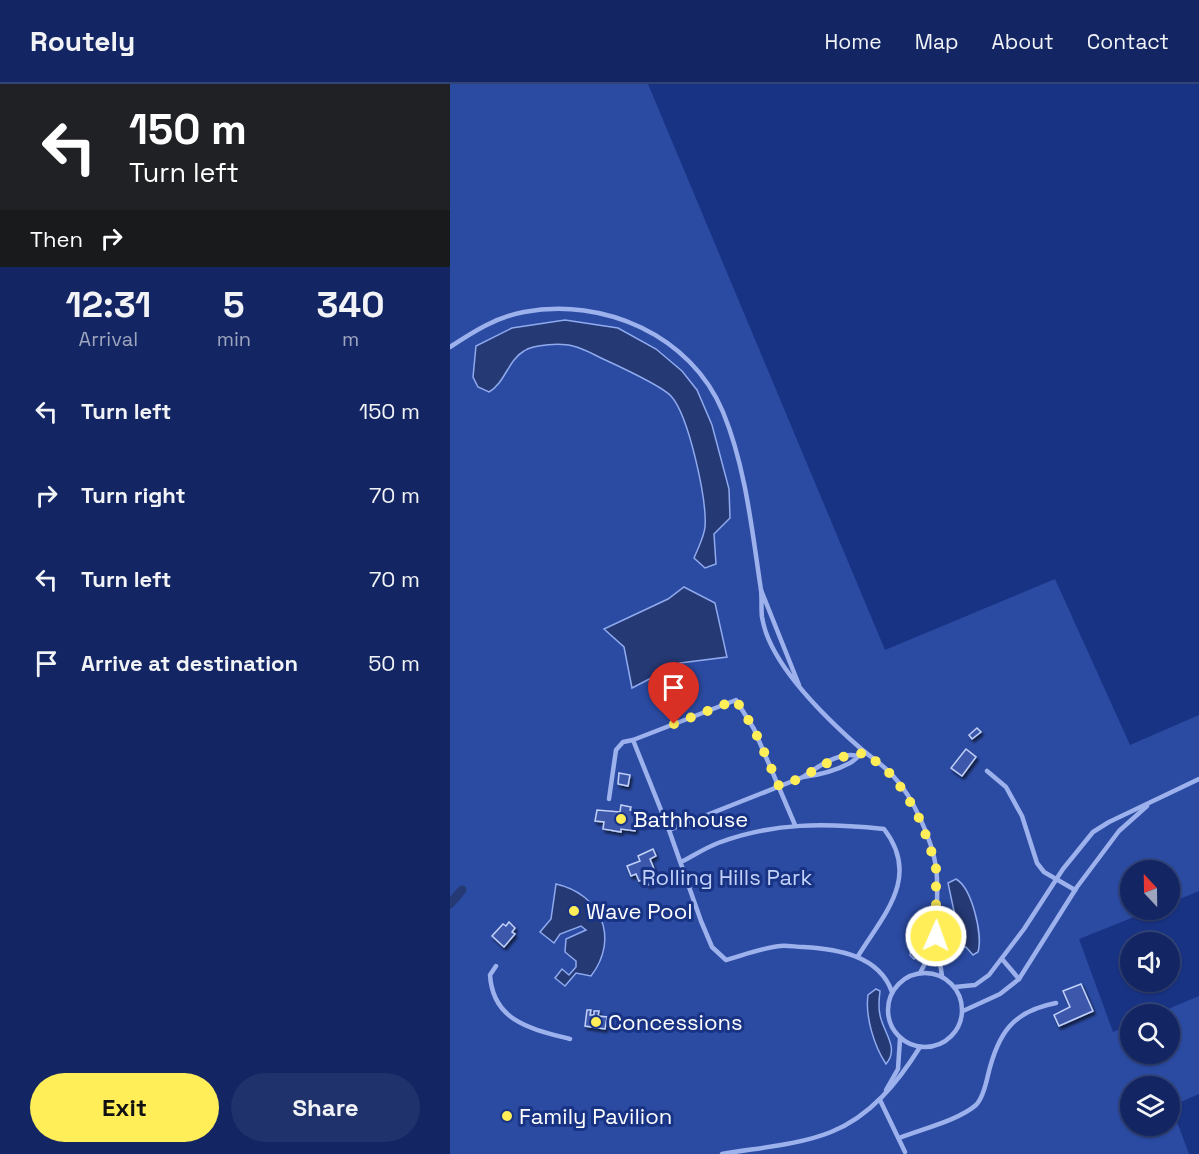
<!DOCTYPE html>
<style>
:root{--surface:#132663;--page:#20326c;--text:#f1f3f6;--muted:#9da5be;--line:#324378;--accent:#ffee58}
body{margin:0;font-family:"Space Grotesk",sans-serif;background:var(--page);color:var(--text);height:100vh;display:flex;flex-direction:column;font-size:22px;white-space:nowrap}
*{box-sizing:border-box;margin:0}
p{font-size:20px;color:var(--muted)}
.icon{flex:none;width:33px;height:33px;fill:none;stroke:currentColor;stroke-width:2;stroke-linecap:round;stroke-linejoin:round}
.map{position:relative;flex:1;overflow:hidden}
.panel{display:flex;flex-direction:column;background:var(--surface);width:450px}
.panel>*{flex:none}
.guide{background:#202124;color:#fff;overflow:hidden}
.needle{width:39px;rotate:338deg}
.fabs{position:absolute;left:670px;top:776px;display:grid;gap:12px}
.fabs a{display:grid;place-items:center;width:60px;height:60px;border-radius:50%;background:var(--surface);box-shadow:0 2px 4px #0004,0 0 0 2px var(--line);font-size:30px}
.pin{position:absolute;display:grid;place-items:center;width:51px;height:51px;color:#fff;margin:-62px -26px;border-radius:50% 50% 50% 0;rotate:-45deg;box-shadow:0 0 6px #0007}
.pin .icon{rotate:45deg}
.me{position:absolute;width:66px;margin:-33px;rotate:2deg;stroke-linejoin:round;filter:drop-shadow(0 0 4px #0008)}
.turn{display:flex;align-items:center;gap:21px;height:126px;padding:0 30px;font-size:27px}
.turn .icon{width:78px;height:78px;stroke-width:2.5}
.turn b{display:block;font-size:42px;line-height:51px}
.then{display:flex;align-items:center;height:57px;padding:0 30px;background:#0003;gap:12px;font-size:22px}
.eta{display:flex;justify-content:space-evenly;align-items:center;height:102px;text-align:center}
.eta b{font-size:36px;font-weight:700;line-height:42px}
.button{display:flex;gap:12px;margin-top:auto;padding:12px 30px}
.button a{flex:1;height:69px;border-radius:36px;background:var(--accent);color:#111;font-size:24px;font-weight:700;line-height:69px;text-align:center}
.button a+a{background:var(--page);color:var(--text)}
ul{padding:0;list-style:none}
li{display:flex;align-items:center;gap:18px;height:84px;padding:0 30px}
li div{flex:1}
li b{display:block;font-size:22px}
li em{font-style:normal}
header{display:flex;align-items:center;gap:36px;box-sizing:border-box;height:84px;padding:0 30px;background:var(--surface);border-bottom:2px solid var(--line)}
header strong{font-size:28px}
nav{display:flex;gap:33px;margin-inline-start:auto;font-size:21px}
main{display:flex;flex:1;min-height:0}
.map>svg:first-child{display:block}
.green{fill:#2b4ba3;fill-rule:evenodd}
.water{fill:#253975;stroke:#90aaee;stroke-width:1.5}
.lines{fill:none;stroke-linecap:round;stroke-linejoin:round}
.canal{stroke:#253975;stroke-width:9}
.building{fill:#3d59ab;stroke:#c2d1f9;stroke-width:1.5;filter:url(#shadow)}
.service{stroke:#9db2ec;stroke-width:4.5}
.route{stroke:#ffee58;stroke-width:10;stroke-dasharray:0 18}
.poi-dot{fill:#ffee58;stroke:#193384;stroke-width:2}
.labels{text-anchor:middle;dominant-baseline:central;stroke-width:6;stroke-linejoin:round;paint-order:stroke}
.poi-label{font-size:22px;fill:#fff;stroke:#193384;text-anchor:start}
.park-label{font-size:22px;fill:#c2d1f9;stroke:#193384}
</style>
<header>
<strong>Routely</strong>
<nav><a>Home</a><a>Map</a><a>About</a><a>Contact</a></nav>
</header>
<main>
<section class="panel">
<div class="guide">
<div class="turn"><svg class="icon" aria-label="left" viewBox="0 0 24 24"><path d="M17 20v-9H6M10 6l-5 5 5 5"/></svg><div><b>150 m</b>Turn left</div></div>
<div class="then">Then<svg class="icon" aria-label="right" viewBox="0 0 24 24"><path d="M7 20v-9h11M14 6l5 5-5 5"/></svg></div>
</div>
<div class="eta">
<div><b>12:31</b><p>Arrival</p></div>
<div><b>5</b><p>min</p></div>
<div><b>340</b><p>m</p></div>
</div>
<ul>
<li><svg class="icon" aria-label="left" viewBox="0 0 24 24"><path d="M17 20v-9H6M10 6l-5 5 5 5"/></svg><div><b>Turn left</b></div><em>150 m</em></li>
<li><svg class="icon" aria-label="right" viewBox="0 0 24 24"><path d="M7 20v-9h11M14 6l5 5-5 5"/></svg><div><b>Turn right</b></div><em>70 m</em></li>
<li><svg class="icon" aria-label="left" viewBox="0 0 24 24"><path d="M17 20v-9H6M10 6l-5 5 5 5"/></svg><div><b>Turn left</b></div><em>70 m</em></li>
<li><svg class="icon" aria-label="arrive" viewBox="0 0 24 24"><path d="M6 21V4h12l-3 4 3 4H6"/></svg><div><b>Arrive at destination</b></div><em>50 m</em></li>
</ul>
<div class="button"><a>Exit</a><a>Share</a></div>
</section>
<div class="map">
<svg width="749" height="1070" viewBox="0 0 749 1070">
<defs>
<filter id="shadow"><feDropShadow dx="2" dy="3" stdDeviation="1.5" flood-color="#0009"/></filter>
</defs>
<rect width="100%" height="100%" fill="#193384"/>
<!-- green -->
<path class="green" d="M0 0H198L435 566 605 495 680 661 749 631V807L720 819V786H681V825H704L629 855 663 948 681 940V969H720V930H706L749 912V1010L721 1022 739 1070H0ZM681 1002H720V1041H681Z"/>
<!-- water -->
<g class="water">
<path d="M115 236 168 244 206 265 232 287 247 306 262 341 279 405 280 434 264 450 266 480 255 484 244 474C248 464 254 453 255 443 257 416 239 332 221 312 211 301 164 280 149 273 141 269 132 264 123 262 112 259 84 260 74 267 58 276 55 299 39 308L28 303 23 293 26 262 62 244Z"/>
<polygon points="234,503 265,519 277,573 230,579 182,604 174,563 154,545 218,515"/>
<path d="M506 795C522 804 533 851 528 868L523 871 516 863 508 862 503 857 508 846 498 799Z"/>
<path d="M106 800C151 810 170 854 141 892L126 889 115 902 105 894 112 885 119 891 126 883V877L115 868 116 855 136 846 131 842 110 850 104 859 90 848 101 835Z"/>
<path d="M476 829C475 843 479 868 464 875L460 871C463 856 467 841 476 829Z"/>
<path d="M426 905 430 907C429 915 428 923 430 931 433 948 450 964 436 980 424 962 415 932 418 911Z"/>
</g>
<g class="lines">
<!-- canal -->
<polyline class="canal" points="0,820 12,806"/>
</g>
<!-- building -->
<g class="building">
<polygon points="527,644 531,648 522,655 519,651"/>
<polygon points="516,665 526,673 512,692 501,684"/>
<polygon points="169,689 180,691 178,702 168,700"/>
<polygon points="171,721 181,723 180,726 187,728 187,731 196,732 194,742 186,740 185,747 171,745 171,748 153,745 154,738 145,737 147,726 170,728"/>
<polygon points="203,765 206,772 200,775 209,797 198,801 196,795 189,797 186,790 181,792 177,782 190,777 188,772"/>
<polygon points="59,838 65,844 62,848 65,850 54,863 42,852 53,840 56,842"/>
<polygon points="631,900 643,927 609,942 604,931 620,923 613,907"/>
<polygon points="137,926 141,926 140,931 144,931 144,927 149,927 148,932 157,933 155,945 135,942"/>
</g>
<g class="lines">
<!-- service -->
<g class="service">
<path d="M0 263C23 248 46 233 74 228 153 213 241 251 273 328 296 384 302 447 311 506"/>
<path d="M349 601 311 506C312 514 311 524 312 533 319 579 375 633 409 663 420 673 434 681 444 693 463 713 482 756 486 783 489 806 486 829 486 852"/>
<path d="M407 672C390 667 367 683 353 693 370 691 385 687 400 679 406 676 408 671 415 668"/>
<polyline points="537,687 556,703 572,732 587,779 594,788 625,806"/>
<polyline points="159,715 166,666 173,658 183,656"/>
<path d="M345 741 304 645 286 616 183 656 219 746 251 837 262 863 276 876C294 871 312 864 330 862 337 861 346 863 353 863 387 865 429 871 442 908"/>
<polyline points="219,746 353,693"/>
<path d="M231 778C243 772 255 764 268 759 324 738 376 739 434 745 471 793 434 830 408 872"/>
<polyline points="552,875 569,895"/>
<path d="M46 882 40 891C43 938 82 945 120 955"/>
<circle cx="475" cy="926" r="37"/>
<polyline points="470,889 479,872 486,852 492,892"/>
<polyline points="505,903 525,901 539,891 574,845 613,785 643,748 659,738 749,695"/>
<polyline points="513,927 550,910 569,895 627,803 669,747 697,722"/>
<polyline points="436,1006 448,985 450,955"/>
<polyline points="430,1016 455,1068"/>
<path d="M449 1054C472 1045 509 1036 526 1021 533 1014 536 1000 538 991 548 949 563 927 606 919"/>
<path d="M272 1070C306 1064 349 1061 381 1048 421 1032 448 998 470 963"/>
</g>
</g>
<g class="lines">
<!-- route -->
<path class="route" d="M224 640 286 616 304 645 329 702C337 699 347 696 355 692 366 685 376 679 389 674 398 671 406 672 415 668L444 693 466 727 474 746 486 781V852"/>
</g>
<!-- markers -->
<g class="poi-dot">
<circle cx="171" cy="735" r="6"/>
<circle cx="124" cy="827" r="6"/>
<circle cx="146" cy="938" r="6"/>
<circle cx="57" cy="1032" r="6"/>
</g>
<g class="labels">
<!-- poi labels -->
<g class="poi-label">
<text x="183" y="735">Bathhouse</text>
<text x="136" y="827">Wave Pool</text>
<text x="158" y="938">Concessions</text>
<text x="69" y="1032">Family Pavilion</text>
</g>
<!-- park labels -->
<g class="park-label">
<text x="277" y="793">Rolling Hills Park</text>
</g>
</g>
</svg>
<div class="fabs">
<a><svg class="needle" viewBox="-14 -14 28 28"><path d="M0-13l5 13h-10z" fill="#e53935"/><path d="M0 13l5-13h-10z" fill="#9da5be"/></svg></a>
<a><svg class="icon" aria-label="sound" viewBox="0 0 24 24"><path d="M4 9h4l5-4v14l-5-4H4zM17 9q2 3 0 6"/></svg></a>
<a><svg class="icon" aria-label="search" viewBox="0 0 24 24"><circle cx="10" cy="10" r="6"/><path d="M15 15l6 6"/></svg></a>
<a><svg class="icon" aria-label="layers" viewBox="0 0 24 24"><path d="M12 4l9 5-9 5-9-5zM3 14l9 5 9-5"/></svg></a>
</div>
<div class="pin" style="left:224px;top:640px;background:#d93025"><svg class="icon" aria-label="arrive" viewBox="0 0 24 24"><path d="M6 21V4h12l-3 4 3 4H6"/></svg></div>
<svg class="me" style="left:486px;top:852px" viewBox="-20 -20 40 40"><circle r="17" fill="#ffee58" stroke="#fff" stroke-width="3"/><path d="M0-11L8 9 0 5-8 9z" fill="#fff"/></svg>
</div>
</main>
